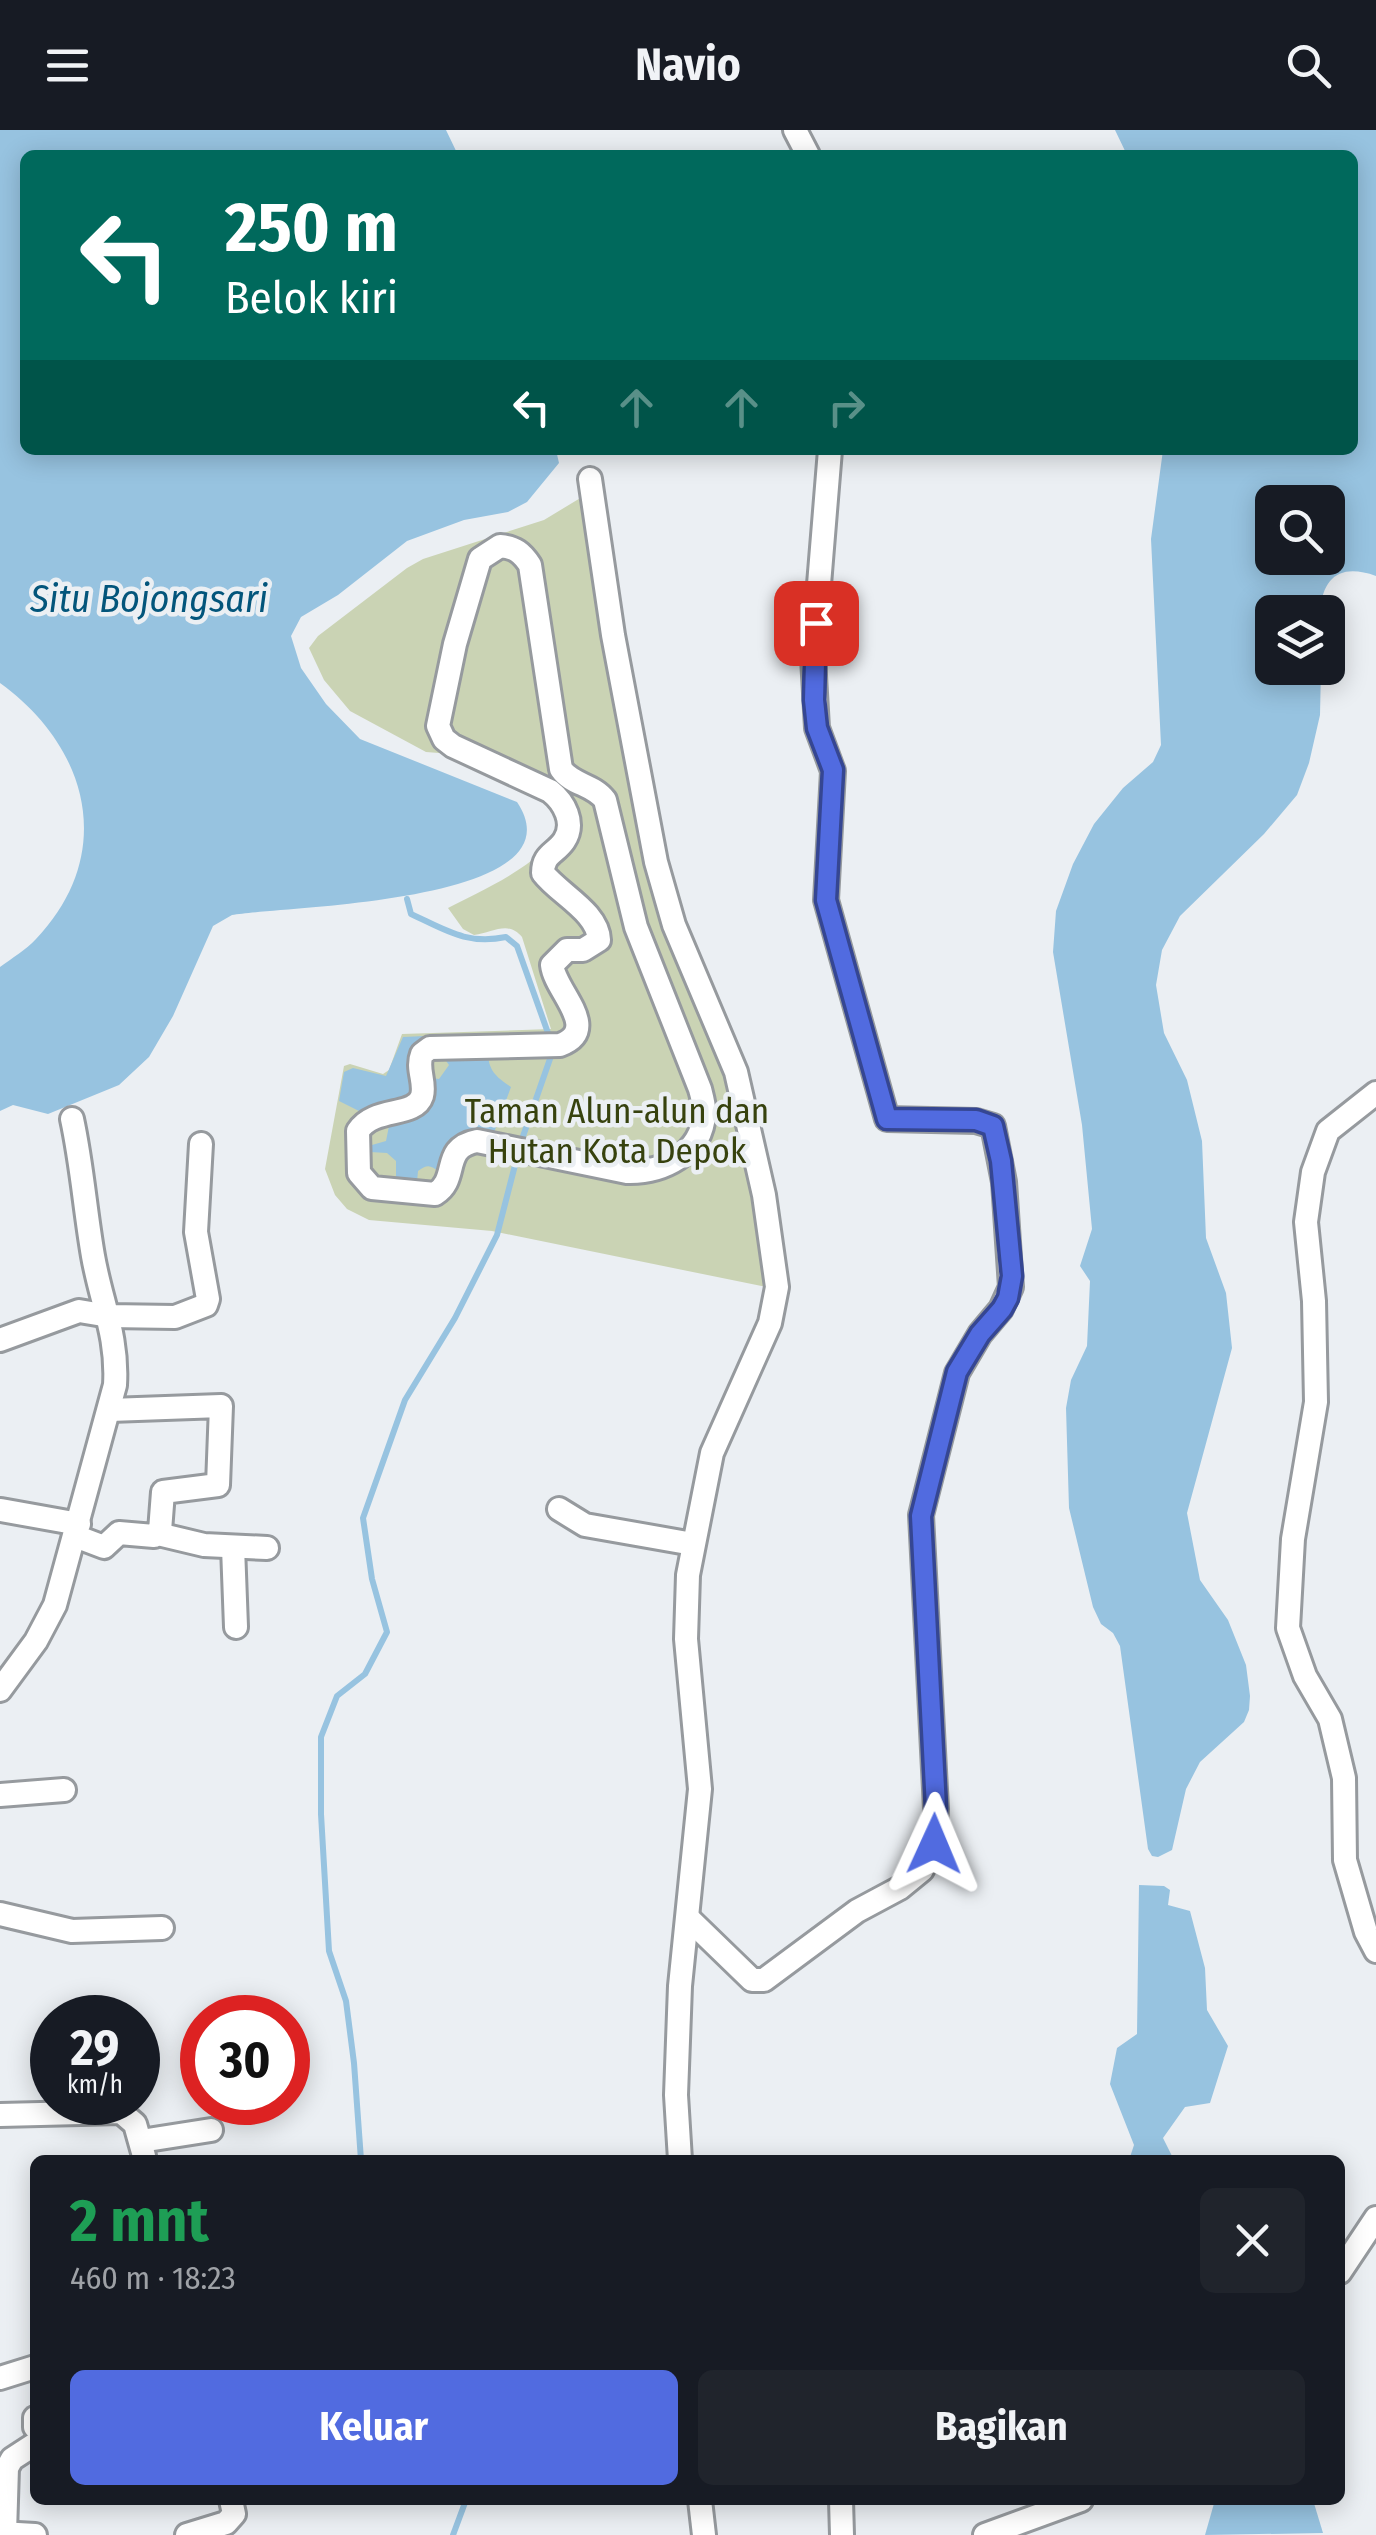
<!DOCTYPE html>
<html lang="id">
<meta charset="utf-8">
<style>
:root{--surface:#171b24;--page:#20242c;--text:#f1f3f6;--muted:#9ea1a6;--accent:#516be0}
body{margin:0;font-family:"Fira Sans Condensed",sans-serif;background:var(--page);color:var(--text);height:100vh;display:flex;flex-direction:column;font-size:38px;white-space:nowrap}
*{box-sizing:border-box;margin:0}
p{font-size:32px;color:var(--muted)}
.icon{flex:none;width:55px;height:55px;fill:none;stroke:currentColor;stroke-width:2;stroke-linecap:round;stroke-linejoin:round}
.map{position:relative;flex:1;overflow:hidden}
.details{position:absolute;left:30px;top:2025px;width:1315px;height:350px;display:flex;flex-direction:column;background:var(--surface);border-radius:15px;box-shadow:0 5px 25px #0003}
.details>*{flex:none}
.banner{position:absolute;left:20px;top:20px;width:1338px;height:305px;border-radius:15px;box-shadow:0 5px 25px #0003;background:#00695c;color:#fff;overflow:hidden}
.fabs{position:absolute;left:1255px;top:355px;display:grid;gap:20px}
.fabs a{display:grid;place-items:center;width:90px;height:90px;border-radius:15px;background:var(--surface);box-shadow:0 5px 25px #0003;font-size:50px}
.speed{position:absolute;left:30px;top:1865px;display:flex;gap:20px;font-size:50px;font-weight:700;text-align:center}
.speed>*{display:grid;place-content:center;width:130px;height:130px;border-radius:50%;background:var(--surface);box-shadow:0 5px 25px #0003;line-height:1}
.speed small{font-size:25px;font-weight:400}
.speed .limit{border:15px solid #d22;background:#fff;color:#111}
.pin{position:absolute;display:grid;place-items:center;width:85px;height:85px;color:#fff;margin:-42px;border-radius:20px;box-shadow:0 5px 15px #0006}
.me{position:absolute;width:110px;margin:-55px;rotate:1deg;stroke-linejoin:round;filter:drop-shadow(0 0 8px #0008)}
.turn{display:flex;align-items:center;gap:35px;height:210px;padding:0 40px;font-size:45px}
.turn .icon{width:130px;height:130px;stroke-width:2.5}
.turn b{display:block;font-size:70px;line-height:85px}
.lanes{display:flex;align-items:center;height:95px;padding:0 40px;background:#0003;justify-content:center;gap:50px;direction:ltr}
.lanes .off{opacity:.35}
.round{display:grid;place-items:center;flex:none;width:105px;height:105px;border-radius:15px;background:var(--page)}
.head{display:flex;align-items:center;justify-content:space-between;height:170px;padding:0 40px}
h1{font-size:60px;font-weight:700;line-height:75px;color:#1e9e55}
.primary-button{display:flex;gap:20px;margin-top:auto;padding:20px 40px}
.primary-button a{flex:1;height:115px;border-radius:15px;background:var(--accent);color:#fff;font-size:40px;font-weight:700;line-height:115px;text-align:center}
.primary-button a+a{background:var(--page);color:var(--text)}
header{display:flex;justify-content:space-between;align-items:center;height:130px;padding:0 40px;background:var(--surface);font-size:45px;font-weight:700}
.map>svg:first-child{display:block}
.green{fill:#cad3b4}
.water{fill:#97c3e0;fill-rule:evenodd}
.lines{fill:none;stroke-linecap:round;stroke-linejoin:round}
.stream{stroke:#97c3e0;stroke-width:6}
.street-casing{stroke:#969a9e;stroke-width:28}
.street{stroke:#fff;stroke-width:22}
.route-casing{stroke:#354692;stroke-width:25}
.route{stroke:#516be0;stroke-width:18}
.labels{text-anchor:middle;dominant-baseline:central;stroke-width:9;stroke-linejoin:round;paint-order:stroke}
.park-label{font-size:35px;fill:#37420e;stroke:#ebeff3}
.water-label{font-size:38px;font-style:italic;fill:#03557b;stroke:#ebeff3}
</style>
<header><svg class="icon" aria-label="menu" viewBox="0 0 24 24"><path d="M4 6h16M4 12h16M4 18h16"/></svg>Navio<svg class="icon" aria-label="search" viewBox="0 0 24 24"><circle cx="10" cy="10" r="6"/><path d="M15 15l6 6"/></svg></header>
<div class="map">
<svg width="1376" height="2405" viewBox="0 0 1376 2405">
<rect width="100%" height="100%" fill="#ebeff3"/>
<!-- green -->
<path class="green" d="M582 367 627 644 666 805 703 879 729 947 755 1040 771 1158 492 1101 369 1090 347 1079 335 1065 325 1039 344 936 350 934 383 944 389 940 402 904 551 899 522 807C508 790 493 803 474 805L463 799 448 778C482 760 552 731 562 691L550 669 452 624 426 622 350 581 324 550 309 518 318 506 407 438 423 429 544 390Z"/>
<!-- water -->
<g class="water">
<path d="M0 0H446L458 25H25V320H556L559 333 527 372 508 382 464 390 407 411 338 465 301 487 291 506 301 538 326 574 360 609 517 672C585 774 282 776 232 785L213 796 173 886 149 927 119 955 48 984 13 975 0 981V837C12 828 26 820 36 809 117 724 89 617 0 553Z"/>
<path d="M1115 0H1376V446C1342 434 1323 445 1320 482H1272V538H1321L1320 585 1309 633 1297 665 1264 704 1180 786 1162 820 1156 855 1164 903 1187 950 1202 1011 1206 1108 1226 1163 1232 1218 1187 1383 1200 1450 1228 1490 1246 1535 1250 1566 1249 1580 1244 1592 1200 1632 1186 1659 1172 1720 1158 1727 1152 1726 1148 1719 1120 1516 1113 1503 1101 1494 1093 1477 1069 1378 1066 1278 1071 1250 1087 1216 1090 1151 1080 1136 1092 1099 1082 995 1053 822 1056 781 1073 734 1094 694 1123 658 1153 632 1161 615 1151 409 1163 320H1352V25H1127ZM1272 372H1328V428H1272Z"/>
<path d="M425 906 432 948 439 949 449 935 441 924 488 922C488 940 496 947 511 957L492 1008 439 1042C431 1035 427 1034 418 1041L417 1052 384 1055 396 1047V1031L387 1023 370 1022 364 1008 372 1015 386 1011 389 996 339 971 344 942 353 938 386 946 403 907Z"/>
<polygon points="1139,1755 1164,1756 1170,1760 1168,1775 1190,1781 1205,1838 1207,1880 1228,1916 1210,1973 1185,1977 1163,2008 1174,2030 1129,2030 1134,2015 1110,1954 1117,1918 1137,1904"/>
<polygon points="1215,2370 1313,2370 1323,2403 1205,2405"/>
</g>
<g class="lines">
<!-- stream -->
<g class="stream">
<path d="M361 2030 354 1933 346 1871 329 1821 321 1684V1607L337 1566 365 1544 387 1502 372 1449 363 1388 405 1270 455 1188 497 1105 521 1012 551 926 548 903 517 816 506 807C466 815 446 800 411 784L407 769"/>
<polyline points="453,2405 466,2370"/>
</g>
<defs>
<g id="street">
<polyline points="795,0 808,25"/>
<polyline points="590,349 613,505 656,732 674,795 736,942 764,1065 777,1157 770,1193 712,1323 688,1445 686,1509 700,1659 680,1856 676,1965 680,2030"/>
<path d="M500 416C515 417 522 423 530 435L561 639C572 655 593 654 605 670L636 797 700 959C702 967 705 976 704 984 702 1024 662 1043 627 1042L477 1011C440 1018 460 1049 435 1064L372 1058 359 1043 358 1001C374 976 415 988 422 966 426 952 416 939 422 924L430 918 560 915C602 899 555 862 552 835L567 820H583L599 810C598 782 559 764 543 743 543 724 555 724 564 711 576 693 564 672 550 661L453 616 444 609 438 596 455 514 480 429Z"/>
<polyline points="1376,963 1328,1001 1313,1042 1306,1092 1314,1171 1316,1272 1293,1409 1288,1498 1305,1546 1330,1589 1344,1648 1345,1730 1366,1802 1376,1821"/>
<polyline points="0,1210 79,1181 109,1186 175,1187 206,1175 208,1169 196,1102 201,1014"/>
<polyline points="559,1379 585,1395 693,1414"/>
<polyline points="1,1380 79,1394"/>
<polyline points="158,1404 204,1415 267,1418"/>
<polyline points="75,1406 104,1417 119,1403 154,1406 160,1401 163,1362 218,1355 221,1276 110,1280"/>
<polyline points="233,1417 236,1497"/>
<path d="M0 1560 36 1511 55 1475 115 1255C118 1206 101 1172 93 1126 85 1080 82 1035 72 989"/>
<polyline points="0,1665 64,1660"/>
<polyline points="0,1784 72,1801 162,1798"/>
<polyline points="688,1788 752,1850 764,1850 857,1781 900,1758 922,1740 934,1714 936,1679 921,1385 957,1243 980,1204 1001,1179 1011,1157 1004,1052 993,996 976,991 887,989 826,770 833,641 817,598 813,528 830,320"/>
<polyline points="0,1985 121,1982 135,1994 144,2026"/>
<polyline points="141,2011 211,2000"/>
<polyline points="1340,2142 1376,2088"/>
<polyline points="0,2248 35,2237"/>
<polyline points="35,2288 35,2297"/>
<polyline points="700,2370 704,2405"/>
<polyline points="841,2370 842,2405"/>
<polyline points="0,2403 35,2405"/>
<polyline points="5,2403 7,2338 12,2329 35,2314"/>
<polyline points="187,2405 226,2393 234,2384 231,2370"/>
<polyline points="985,2405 1081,2370"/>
</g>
</defs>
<!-- street casing -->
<use href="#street" class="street-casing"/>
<!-- street -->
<use href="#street" class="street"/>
</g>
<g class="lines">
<defs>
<polyline id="route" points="816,493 814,570 817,598 833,640 826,770 887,989 976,990 993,996 1001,1031 1012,1146 1008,1168 1002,1179 980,1204 957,1242 921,1386 936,1678 934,1714"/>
</defs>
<!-- route casing -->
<use href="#route" class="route-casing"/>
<!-- route -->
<use href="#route" class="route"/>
</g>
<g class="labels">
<!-- park labels -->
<g class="park-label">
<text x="617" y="981">Taman Alun-alun dan<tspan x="617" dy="40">Hutan Kota Depok</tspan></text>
</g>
<!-- water labels -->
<g class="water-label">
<text x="149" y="469">Situ Bojongsari</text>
</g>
</g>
</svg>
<div class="fabs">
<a><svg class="icon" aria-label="search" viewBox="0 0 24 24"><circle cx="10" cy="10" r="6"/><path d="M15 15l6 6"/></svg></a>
<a><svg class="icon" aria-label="layers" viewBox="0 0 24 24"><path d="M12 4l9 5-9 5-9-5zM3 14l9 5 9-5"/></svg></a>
</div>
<div class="speed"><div>29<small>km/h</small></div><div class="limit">30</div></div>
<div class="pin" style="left:816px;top:493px;background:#d93025"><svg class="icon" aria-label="arrive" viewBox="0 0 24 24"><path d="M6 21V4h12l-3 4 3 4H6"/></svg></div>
<svg class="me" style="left:934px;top:1714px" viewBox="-20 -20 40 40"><path d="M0-17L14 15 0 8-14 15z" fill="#516be0" stroke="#fff" stroke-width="4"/></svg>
<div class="banner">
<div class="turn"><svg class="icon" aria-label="left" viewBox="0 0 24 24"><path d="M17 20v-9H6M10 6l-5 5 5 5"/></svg><div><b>250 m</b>Belok kiri</div></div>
<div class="lanes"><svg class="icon" aria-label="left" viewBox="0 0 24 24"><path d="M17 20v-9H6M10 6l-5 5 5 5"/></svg><svg class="icon off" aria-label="ahead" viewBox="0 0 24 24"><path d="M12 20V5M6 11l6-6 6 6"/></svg><svg class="icon off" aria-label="ahead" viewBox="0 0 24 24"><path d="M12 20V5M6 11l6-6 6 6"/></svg><svg class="icon off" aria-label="right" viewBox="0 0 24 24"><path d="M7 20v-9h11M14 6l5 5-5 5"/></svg></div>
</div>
<section class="details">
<div class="head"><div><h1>2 mnt</h1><p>460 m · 18:23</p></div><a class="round"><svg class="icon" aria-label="close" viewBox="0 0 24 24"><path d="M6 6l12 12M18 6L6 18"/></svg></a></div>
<div class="primary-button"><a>Keluar</a><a>Bagikan</a></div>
</section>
</div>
